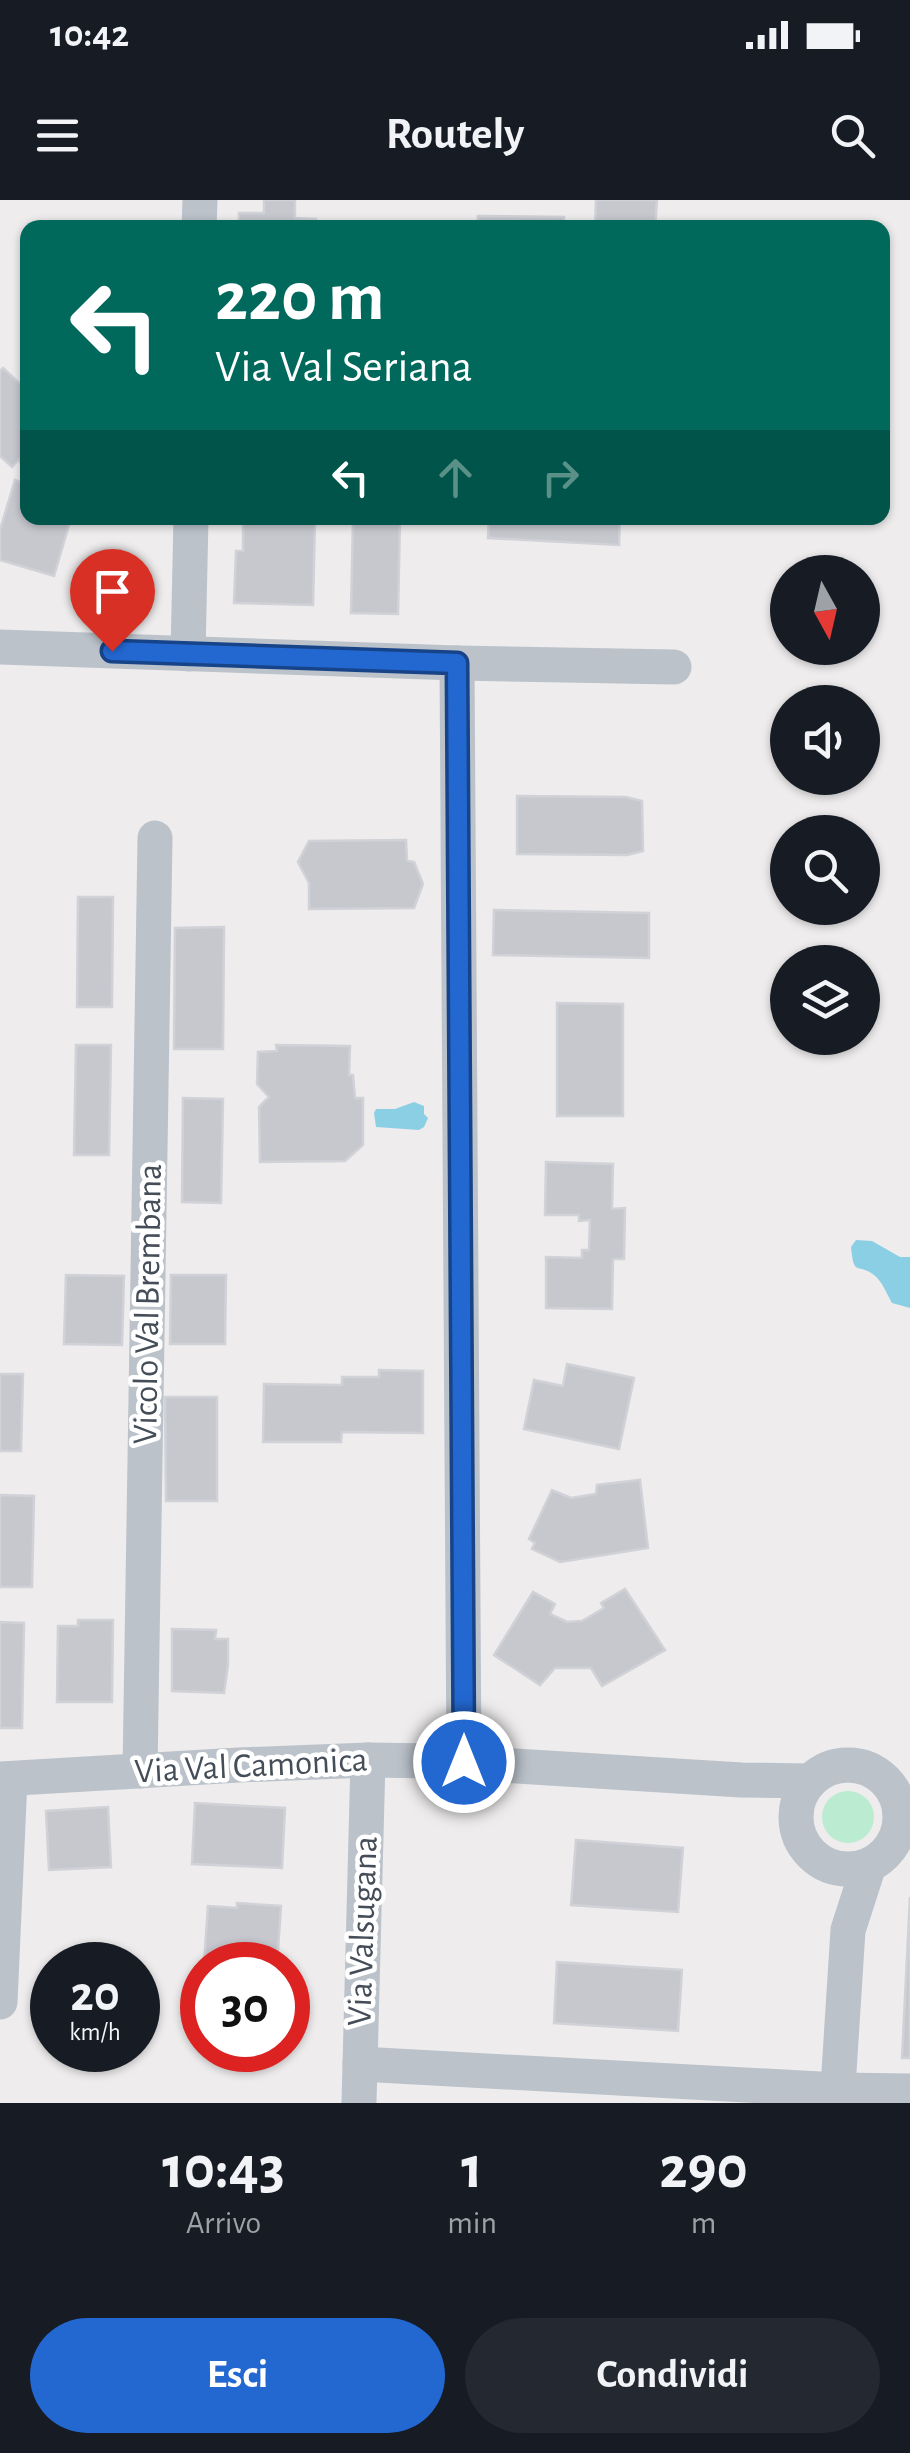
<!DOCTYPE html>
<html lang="it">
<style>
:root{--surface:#171b24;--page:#242831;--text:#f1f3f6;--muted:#9ea1a6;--accent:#2368d1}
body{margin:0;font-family:"Alegreya Sans",sans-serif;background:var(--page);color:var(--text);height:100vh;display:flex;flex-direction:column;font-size:38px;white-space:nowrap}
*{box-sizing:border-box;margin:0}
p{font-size:32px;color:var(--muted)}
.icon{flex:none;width:55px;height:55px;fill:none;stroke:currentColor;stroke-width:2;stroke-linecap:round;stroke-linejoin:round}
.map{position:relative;height:1903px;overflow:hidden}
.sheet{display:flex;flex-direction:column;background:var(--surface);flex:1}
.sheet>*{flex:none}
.banner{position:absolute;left:20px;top:20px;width:870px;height:305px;border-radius:20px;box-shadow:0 2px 8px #0004;background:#00695c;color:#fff;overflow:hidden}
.needle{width:65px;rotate:172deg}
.controls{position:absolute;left:770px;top:355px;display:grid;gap:20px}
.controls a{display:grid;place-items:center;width:110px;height:110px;border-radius:50%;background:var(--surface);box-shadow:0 2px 8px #0004;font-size:50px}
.speed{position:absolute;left:30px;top:1742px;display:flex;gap:20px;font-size:50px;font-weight:700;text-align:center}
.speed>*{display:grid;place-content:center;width:130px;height:130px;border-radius:50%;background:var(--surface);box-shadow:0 2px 8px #0004;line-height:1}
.speed small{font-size:25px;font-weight:400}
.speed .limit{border:15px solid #d22;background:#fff;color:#111}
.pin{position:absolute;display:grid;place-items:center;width:85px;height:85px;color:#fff;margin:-102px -42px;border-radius:50% 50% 50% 0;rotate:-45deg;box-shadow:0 0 10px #0007}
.pin .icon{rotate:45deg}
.me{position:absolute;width:110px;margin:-55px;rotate:0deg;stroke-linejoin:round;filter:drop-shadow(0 0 8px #0008)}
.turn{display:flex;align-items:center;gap:35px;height:210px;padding:0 30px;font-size:45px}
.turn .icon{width:130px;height:130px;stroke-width:2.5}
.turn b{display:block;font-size:70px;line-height:85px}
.lanes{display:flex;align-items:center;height:95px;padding:0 30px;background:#0003;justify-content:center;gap:50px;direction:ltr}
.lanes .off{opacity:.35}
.eta{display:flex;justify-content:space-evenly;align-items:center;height:170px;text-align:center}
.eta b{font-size:60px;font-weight:600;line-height:70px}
.primary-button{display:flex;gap:20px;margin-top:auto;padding:20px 30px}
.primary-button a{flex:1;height:115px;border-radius:60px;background:var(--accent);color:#fff;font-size:40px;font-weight:600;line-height:115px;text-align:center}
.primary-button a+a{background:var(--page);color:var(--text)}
.status{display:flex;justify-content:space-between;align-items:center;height:70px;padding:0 50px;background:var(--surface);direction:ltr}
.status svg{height:28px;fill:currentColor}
header{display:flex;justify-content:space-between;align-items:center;height:130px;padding:0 30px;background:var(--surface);font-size:45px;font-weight:600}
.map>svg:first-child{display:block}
.green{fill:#bbebd0}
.water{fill:#8bcfe5}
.building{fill:#c6c8ce;stroke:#d0d2d7;stroke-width:2.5}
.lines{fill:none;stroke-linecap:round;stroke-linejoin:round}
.street{stroke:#bbc2ca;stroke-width:35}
.route-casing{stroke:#174488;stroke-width:25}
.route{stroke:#2368d1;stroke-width:18}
.labels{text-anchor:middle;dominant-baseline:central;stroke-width:9;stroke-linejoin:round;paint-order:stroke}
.street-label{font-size:35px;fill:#454e58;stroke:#fff}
</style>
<div class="status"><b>10:42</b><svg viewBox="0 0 49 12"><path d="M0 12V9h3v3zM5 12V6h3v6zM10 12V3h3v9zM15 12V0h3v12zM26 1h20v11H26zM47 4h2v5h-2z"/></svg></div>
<header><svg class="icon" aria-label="menu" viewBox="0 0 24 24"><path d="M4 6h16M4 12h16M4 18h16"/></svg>Routely<svg class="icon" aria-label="search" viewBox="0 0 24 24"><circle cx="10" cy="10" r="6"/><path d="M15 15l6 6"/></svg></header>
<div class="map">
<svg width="910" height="1903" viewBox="0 0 910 1903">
<rect width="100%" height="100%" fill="#eeecec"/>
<!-- green -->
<circle class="green" cx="848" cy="1617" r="26"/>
<!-- water -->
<g class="water">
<polygon points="414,902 424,906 424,914 428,918 424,927 419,930 376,927 374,913 376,909 395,909"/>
<path d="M856 1040 872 1041 900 1057H910V1108L892 1103C887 1094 882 1081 874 1075 857 1062 854 1078 851 1047Z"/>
</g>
<!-- building -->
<g class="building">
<polygon points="264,0 295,0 295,18 316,19 316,28 239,28 239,13 264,13"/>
<polygon points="596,0 657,0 655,28 595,28"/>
<polygon points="478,16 564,17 564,28 477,28"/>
<polygon points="3,168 28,191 28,318 71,318 54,376 0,360 0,330 15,280 25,284 24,271 19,259 12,267 0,256 0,171"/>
<polygon points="243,318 315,318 313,405 234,403 236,351 243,351"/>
<polygon points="353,318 400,318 398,414 351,413"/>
<polygon points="489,318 620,318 619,345 488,338"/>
<polygon points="517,596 626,597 642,601 643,651 627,655 517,654"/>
<polygon points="406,640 407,661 414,662 423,684 414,708 309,709 309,683 298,662 309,641"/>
<polygon points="78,697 113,697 112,807 77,807"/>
<polygon points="494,710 649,713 649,758 493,755"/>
<polygon points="224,727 223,849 174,849 175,728"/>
<polygon points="557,803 623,804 623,916 557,916"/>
<polygon points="76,845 111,845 109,955 74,955"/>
<polygon points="276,845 350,846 349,875 353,875 355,898 363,898 363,945 345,961 260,962 259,907 269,897 257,884 258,852 277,851"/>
<polygon points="183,898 223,899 221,1003 182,1002"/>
<polygon points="546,962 613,964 612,1009 625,1008 624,1059 613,1059 612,1109 546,1108 546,1057 582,1058 582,1050 589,1050 590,1020 579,1021 579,1015 545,1015"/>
<polygon points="66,1075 124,1076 122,1145 64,1144"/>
<polygon points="171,1075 226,1075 225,1144 170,1144"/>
<polygon points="567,1164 634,1178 619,1249 524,1229 534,1180 563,1186"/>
<polygon points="379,1170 423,1171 423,1233 342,1232 341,1242 263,1242 264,1184 342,1185 342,1177 379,1177"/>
<polygon points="0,1174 23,1174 21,1251 0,1251"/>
<polygon points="165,1197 217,1197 217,1301 166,1301"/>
<polygon points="640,1280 648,1348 560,1362 532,1349 535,1343 529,1339 552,1290 571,1298 596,1294 597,1285"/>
<polygon points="0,1295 34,1296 32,1387 0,1387"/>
<polygon points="625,1389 665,1450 602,1486 591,1468 555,1468 540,1485 494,1455 533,1392 555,1404 550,1414 567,1422 582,1421 604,1408 601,1403"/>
<polygon points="78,1420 113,1420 112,1502 57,1502 58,1426 78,1426"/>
<polygon points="0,1422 24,1423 22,1528 0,1528"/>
<polygon points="172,1429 216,1430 215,1439 228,1439 228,1465 224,1493 172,1491"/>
<polygon points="195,1603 285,1608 282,1668 192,1664"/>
<polygon points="108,1607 111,1667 49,1670 46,1611"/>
<polygon points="576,1640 683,1648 678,1712 571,1705"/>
<polygon points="910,1697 910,1858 902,1858"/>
<polygon points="237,1703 281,1706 277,1765 204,1763 208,1706 237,1708"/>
<polygon points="557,1762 682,1770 678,1831 554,1823"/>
</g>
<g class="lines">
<!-- street -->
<g class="street">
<polyline points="199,28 200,0"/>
<polyline points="0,447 457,463 674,467"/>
<polyline points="188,454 191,318"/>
<polyline points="457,463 464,1563"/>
<circle cx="848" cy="1617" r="52"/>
<polyline points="140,1571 155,638"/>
<polyline points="0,1579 239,1565 368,1560 435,1561 741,1580 810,1581"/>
<polyline points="0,1802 10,1579"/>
<polyline points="360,1864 838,1890 910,1891"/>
<polyline points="359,1903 368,1560"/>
<polyline points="837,1903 848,1730 869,1665"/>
</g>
</g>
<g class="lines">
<defs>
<polyline id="route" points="112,451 457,463 464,1562"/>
</defs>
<!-- route casing -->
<use href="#route" class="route-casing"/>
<!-- route -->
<use href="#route" class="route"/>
</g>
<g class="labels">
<!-- street labels -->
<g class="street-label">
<text transform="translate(148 1104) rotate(-89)">Vicolo Val Brembana</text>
<text transform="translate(251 1566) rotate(-3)">Via Val Camonica</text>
<text transform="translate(363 1731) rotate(-88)">Via Valsugana</text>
</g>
</g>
</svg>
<div class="controls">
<a><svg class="needle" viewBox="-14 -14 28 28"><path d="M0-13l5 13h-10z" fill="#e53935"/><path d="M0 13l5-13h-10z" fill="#9ea1a6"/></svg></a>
<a><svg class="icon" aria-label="sound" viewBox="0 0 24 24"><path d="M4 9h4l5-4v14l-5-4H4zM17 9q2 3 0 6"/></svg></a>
<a><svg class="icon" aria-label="search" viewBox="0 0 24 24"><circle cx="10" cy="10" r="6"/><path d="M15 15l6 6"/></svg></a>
<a><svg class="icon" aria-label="layers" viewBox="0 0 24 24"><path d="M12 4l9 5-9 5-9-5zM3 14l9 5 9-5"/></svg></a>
</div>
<div class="speed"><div>20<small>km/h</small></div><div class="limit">30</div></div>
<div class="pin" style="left:112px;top:451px;background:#d93025"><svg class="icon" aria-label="arrive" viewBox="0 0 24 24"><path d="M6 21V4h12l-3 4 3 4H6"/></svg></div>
<svg class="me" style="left:464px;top:1562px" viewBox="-20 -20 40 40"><circle r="17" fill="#2368d1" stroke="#fff" stroke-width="3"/><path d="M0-11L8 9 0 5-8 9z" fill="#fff"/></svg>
<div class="banner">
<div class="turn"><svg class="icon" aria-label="left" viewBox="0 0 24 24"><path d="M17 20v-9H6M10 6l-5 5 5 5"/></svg><div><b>220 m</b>Via Val Seriana</div></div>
<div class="lanes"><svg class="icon" aria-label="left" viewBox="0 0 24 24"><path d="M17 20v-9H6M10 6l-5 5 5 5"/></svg><svg class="icon off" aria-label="ahead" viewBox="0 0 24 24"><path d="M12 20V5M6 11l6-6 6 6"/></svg><svg class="icon off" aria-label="right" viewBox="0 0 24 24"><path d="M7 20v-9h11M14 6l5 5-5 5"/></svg></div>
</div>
</div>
<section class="sheet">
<div class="eta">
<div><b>10:43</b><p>Arrivo</p></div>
<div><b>1</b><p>min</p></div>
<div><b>290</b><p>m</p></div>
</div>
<div class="primary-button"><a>Esci</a><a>Condividi</a></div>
</section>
